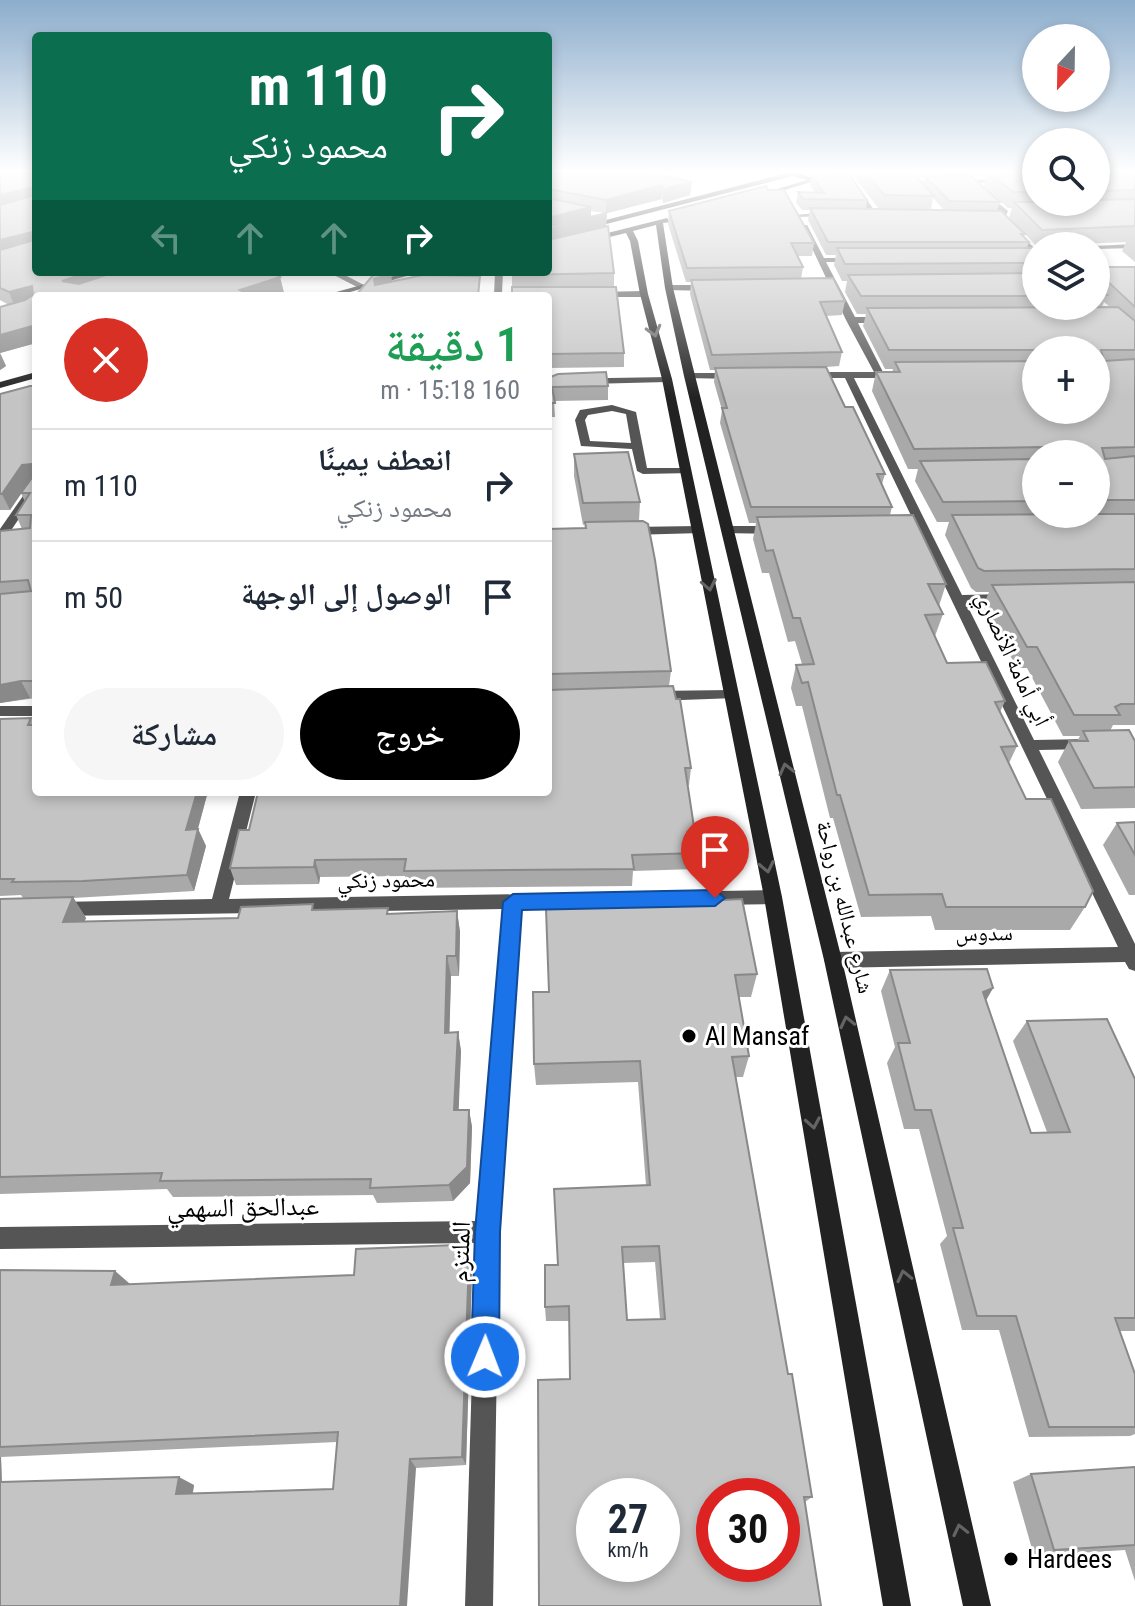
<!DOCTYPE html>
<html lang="ar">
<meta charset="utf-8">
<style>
:root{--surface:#fff;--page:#f6f6f7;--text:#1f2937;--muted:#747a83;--line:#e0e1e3;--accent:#000}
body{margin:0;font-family:"Roboto Condensed","Noto Naskh Arabic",sans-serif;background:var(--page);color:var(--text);direction:rtl;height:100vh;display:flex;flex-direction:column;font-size:30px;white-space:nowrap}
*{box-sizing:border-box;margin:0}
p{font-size:26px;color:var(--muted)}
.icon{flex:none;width:44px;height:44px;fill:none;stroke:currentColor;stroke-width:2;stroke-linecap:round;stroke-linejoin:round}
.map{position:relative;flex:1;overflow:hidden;direction:ltr}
.panel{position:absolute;left:32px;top:292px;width:520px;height:504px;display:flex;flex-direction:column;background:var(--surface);border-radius:8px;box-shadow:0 4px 12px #0003;direction:rtl}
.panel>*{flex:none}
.guide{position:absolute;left:32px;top:32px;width:520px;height:244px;border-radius:8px;box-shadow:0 4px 12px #0003;direction:rtl;background:#0b6e4f;color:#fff;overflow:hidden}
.needle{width:52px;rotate:202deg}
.fabs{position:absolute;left:1022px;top:24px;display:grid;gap:16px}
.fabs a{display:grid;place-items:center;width:88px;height:88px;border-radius:50%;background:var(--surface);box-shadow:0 4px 12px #0003;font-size:40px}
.speed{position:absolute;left:576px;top:1478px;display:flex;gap:16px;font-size:40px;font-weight:700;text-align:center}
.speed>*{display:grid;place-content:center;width:104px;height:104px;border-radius:50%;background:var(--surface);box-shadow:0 4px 12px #0003;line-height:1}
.speed small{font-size:20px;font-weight:400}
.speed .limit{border:12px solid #d22;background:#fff;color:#111}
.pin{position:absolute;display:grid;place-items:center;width:68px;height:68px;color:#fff;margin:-82px -34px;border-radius:50% 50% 50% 0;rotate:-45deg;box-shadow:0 0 8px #0007}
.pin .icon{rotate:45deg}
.me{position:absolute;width:88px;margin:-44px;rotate:1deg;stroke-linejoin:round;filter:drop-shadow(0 0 6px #0008)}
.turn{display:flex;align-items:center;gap:28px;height:168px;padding:0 32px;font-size:36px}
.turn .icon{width:104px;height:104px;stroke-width:2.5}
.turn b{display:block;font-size:56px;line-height:68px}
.lanes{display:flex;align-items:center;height:76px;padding:0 32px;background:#0003;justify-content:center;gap:40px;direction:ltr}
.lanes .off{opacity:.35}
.round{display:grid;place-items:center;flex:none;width:84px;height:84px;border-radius:42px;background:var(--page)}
.headline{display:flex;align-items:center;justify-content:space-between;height:136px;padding:0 32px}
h1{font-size:48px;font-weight:600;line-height:60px;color:#1e9e55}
.button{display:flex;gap:16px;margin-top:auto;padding:16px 32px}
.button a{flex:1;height:92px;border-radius:48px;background:var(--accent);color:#fff;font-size:32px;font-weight:600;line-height:92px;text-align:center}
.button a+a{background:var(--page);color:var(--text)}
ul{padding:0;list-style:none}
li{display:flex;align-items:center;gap:24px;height:112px;padding:0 32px;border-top:2px solid var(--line)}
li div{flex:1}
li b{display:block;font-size:30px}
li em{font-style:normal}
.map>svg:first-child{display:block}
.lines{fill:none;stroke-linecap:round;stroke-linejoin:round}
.street{fill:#555;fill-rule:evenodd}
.secondary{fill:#222;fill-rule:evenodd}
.wall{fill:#a9a9a9;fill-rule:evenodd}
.shaded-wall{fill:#898989}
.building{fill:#c4c4c4;stroke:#898989;stroke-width:2;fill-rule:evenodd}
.oneway{stroke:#646464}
.route{fill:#1a73e8;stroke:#114b97;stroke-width:2}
.poi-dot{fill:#000;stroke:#fff;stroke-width:3}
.labels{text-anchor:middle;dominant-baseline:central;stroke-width:6;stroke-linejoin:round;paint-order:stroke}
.street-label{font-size:22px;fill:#000;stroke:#fff}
.near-poi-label{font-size:26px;fill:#000;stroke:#fff;text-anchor:start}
.near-street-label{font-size:26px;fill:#000;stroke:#fff}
</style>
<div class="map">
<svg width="1135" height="1606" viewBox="0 0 1135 1606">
<rect width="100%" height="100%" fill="#fff"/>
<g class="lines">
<!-- street -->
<g class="street">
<polygon points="842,173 849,173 878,216 872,216"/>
<polygon points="1036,178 1036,182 910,184 907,182"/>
<polygon points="981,192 985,192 1008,211 1005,218 1036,250 1036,257 998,220 1001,213 981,194"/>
<polygon points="831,212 828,216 798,217 794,215"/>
<polygon points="801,225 807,225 824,258 854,258 858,260 854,262 826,262 855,317 884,317 888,320 884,323 858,323 883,372 899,375 894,378 854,378 962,595 1006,594 1012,598 1006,602 966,603 1034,740 1089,739 1097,744 1089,749 1039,750 1135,944 1135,971 1129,969 1125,962 833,968 827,966 824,960 827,954 833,952 1118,947 845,378 810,378 805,375 810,372 874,372 846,320"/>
<polygon points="1135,244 1135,248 1096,249 1096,246 1093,246"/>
<polygon points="328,272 339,272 366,286 359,288"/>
<polygon points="495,272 503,272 502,293 533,292 537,295 494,296"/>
<polygon points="669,285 710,285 714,288 710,291 666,290 666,286"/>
<polygon points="596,292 644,291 648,294 644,297 593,297 593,293"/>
<polygon points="689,373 734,373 739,376 734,379 686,378 686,374"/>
<polygon points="670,377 672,379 667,382 548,385 548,379"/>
<path d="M612 405 636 412 647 468H687L691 469V473L643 474 637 471 632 449 581 446 575 420 580 410ZM612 411 626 414 631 443 590 441 585 420 588 415Z"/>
<polygon points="36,482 36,493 4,541 0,542 0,529 32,483"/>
<polygon points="698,526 702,527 702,533 630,535 624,531 630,527"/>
<polygon points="727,526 774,526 780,530 774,534 723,533 723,527"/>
<polygon points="731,690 738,695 736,698 654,701 647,696 654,691"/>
<rect x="0" y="706" width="36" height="10"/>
<polygon points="240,792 256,792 229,899 773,890 779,892 782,897 779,902 773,904 521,908 499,1232 493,1606 465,1606 476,1243 0,1249 0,1227 478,1221 504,909 59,916 53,914 50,909 53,904 59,902 212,899"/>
</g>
<!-- secondary -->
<g class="secondary">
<polygon points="787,173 799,173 818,180 761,197 755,196 807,180 793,176 548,239 548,235"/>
<polygon points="667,218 670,222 663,223 673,288 842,960 991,1606 963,1606 824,960 684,376 665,288 656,225 633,231 638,241 648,294 672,379 782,897 911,1606 883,1606 764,897 662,379 640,294 630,241 626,233 548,252 548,248"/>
<polygon points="408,272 421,272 336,296 322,296"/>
<polygon points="458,272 471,272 436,283 432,281"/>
<polygon points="36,372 36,378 0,388 0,382"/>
</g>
</g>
<!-- wall -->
<g class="wall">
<polygon points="0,173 36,272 280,277 284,293 273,296 36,296 36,343 0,353 6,366 0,370 0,307 9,305 0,300"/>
<path d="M548 173 692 182 690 195 663 203 662 199 607 213 606 226 614 273V287L624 353V367L548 368V296L512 287V272H548ZM591 211 605 213 591 217Z"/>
<path d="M851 173H1036V202H1096V173H1135V262L1122 251 1126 242 1036 246 1025 234 1024 237 1029 242 1027 248H1036V306H1096V267H1135V725H1113L1110 731 1135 741V808L1081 809 1058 762 1069 741H1077L1080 736H1063L1027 668H1017L983 606 989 592H976L971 588 945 535 949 522H937L915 481 918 469H908L872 391 876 372H892L893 369H885L863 326 866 314H857L845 292 847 281H842L834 265 836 255H826L808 220 810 210H802L796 203 798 192 815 193 810 186 812 176 867 200 866 209H879ZM971 176H986L984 186 1008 208H1012L1009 218 997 210 1000 202ZM916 177H925L923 185ZM933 198 944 210H931ZM1104 302 1110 307H1102ZM1036 350H1096L1036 410ZM1036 454H1096V514H1036Z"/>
<polygon points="768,190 814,243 812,256 798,256 803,267 801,279 845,301 842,315 826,316 842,352 839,366 826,367 845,407 885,474 882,484 892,507 890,515 946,584 939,606 943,614 935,636 947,663 1005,701 1000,712 1017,746 1009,763 1026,799 1085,907 1070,930 935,930 931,916 861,917 833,818 830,818 802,706 796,706 791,688 796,665 802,664 795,641 788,642 769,573 762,573 753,539 756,523 749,523 720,423 722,410 714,382 715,370 710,370 690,294 691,282 686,282 668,224 669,211"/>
<polygon points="548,378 608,386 608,400 554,401 555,417 548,417"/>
<polygon points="36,386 36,698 0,703 0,531 22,529 16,515 25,502 21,493 10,510 0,510 0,394"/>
<polygon points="574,454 640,502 639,521 671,671 669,686 691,768 689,785 687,785 698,853 696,869 633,871 632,886 408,888 405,876 320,877 319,884 236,885 230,868 249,830 548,792 548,529 585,528 585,524 583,525 574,476"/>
<polygon points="31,718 35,725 36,792 228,792 228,794 207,795 198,829 206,846 194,891 73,898 86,918 84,922 238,918 314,910 389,914 457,911 460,932 459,976 451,976 449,1033 458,1032 461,1051 458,1110 469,1110 472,1127 470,1183 453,1201 377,1203 373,1195 173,1197 167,1189 0,1194 0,899 23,898 21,895 0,896 0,719"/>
<polygon points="1135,822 1135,895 1129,895 1103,845 1117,823"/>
<path d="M546 909 757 974 751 997H739L749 1056 743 1077H736L788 1374 812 1497 805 1502 569 1379V1321H546L545 1307 557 1265 646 1185 638 1082 536 1085 534 1064 549 992ZM655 1262 660 1319 627 1320 623 1263Z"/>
<polygon points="890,970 993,988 986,1000 1031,1133 1047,1132 1013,1041 1027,1021 1135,1079 1135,1331 1120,1331 1135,1374 1135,1434 1130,1436 1029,1437 999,1330 962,1330 940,1244 947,1236 919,1129 904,1129 887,1063 895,1047 881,991"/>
<path d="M469 1258 472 1272 466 1465 416 1468 0 1606V1270L115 1271 130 1284 354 1275ZM337 1442 333 1489 193 1493 194 1485 2 1482 1 1457Z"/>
<polygon points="1135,1467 1135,1581 1125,1550 1034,1556 1013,1482 1031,1474"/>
</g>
<!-- shaded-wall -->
<g class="shaded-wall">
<polygon points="692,182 690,195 663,203 663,189"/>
<polygon points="662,185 662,199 607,213 606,227 548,245 548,218 591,207 591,218 606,213 606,200"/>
<polygon points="33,187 36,196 0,210 0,195"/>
<polygon points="32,232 36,242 0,256 0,240"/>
<polygon points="89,272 137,272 68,296 62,281"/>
<polygon points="354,272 370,272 355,276"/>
<polygon points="391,274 393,288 376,293 374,279"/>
<polygon points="280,277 284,293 273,296 232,296 240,290"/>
<polygon points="32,286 36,297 15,307 9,292"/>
<polygon points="36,325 36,343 0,353 6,366 0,370 0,335"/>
<polygon points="31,464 36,475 30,481 10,510 2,494 22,465"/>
<polygon points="21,681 30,698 0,703 0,685"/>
<polygon points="197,792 206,792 207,795 193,846 186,830"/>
<polygon points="198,829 206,846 194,891 187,875"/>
<polygon points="315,860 320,877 319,884 314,867"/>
<polygon points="73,897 86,918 76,942 63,922"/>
<polygon points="457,911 460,932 459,976 456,956"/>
<polygon points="447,956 451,976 449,1051 445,1033"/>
<polygon points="993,988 981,1009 983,992"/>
<polygon points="458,1032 461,1051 458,1128 454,1110"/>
<polygon points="469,1110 472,1127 470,1183 453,1201 449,1185"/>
<polygon points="469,1258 472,1272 466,1465 462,1457"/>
<polygon points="115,1271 131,1285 111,1285"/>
<polygon points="0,1457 1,1457 2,1491 0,1490"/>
<polygon points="410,1459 416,1468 407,1606 400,1606"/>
<polygon points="179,1477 194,1485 191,1501 176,1494"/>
</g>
<!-- building -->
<g class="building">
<polygon points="0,173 36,173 36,272 89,272 62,281 79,284 115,272 271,272 280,277 240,290 244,292 232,296 36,296 36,325 0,335 0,307 25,300 33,295 32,286 9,292 0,288 0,250 31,241 32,232 0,240 0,205 32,196 33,187 0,195"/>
<polygon points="548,173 650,173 692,182 663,189 662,185 606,200 548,189"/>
<polygon points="830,173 848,173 867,200 803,199 798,192 824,193 812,176"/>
<polygon points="866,173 913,173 934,196 884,195"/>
<polygon points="991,173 1036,173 1036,192 1013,192"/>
<polygon points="1096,173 1135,173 1135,190 1096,191"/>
<polygon points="970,175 1000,202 949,201 925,176"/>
<polygon points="766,186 768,190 784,190 814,243 791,243 803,267 687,268 669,211"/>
<polygon points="548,198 591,207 548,218"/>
<polygon points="1135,199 1135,226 1042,230 1014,202 1096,202 1096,200"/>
<polygon points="810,208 1001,211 1025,234 1021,234 1029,242 828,242"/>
<polygon points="607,213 548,230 548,227"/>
<polygon points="608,226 614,273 512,275 512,272 548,272 548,240"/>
<polygon points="837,248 1036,248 1036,263 845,264"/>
<polygon points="1096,267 1135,267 1135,307 1103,277 1100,288 1107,295 1096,295"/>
<polygon points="1036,273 1036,296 861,296 848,275"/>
<polygon points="374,274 391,274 374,279 375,285 423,275 480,276 478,296 350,296 357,294"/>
<polygon points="833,278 845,301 820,302 842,352 712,355 691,280"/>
<polygon points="512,287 616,287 624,353 548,354 548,296 512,296"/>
<polygon points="1118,307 1135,321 1135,350 1101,350 1104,361 1135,359 1135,447 1102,448 1105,459 1135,456 1135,500 1096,500 1096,454 1045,454 1047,450 1044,447 914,449 876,372 900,372 895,362 1036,361 1036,410 1096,410 1096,350 889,350 867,308"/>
<polygon points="826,367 845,407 853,407 885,474 877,474 892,507 751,507 722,408 727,408 715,368"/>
<polygon points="606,372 608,386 552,387 555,403 548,403 548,378 558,374"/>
<polygon points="30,386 36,386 36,681 21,681 0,685 0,594 31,591 28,580 0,582 0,531 30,528 31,515 16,515 30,493 21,493 31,479 31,464 22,465 2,494 0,494 0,394"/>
<polygon points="628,452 640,502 583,503 574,454"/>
<polygon points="1036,459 1036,501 943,502 920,461"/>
<polygon points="1096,514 1135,514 1135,569 984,571 978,568 952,515"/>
<polygon points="913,515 946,584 928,584 943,614 925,615 947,663 986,662 1005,701 995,702 1017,746 1001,747 1026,799 1051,799 1093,891 1085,907 946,907 942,894 869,895 840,795 837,795 808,682 802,683 796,665 814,664 800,618 793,618 773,550 766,551 757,517"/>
<polygon points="643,521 648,524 655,560 671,671 548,674 548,529 586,528 585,522"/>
<polygon points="1135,582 1135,704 1121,704 1115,707 1120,715 1074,715 1037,647 1027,647 992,585"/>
<polygon points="673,686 676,699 680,699 691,768 685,768 698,853 632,855 634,869 404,871 406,859 315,860 314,867 230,868 239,830 249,830 258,792 548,792 548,690"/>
<polygon points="31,718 28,725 36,725 36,792 197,792 186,830 198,829 187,875 83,881 12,882 14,879 0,879 0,719"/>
<polygon points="1129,730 1135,741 1135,787 1094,788 1069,741 1088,741 1083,731"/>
<polygon points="1135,822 1135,855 1117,823"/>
<polygon points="73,897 63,922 238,918 241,907 313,904 312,910 388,908 387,914 457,911 456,956 447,956 445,1033 458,1032 454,1110 469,1110 467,1167 449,1185 370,1188 371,1179 160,1181 162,1173 0,1177 0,899"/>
<path d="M742 899 757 974 735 975 749 1056 732 1057 788 1374H792L812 1497H804L821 1606H539L538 1380 570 1379 569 1306 545 1307V1265H558L554 1189 650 1185 640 1061 534 1064 533 992H549L546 909ZM659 1246 665 1319 627 1320 622 1247ZM594 1496H662V1564H594ZM714 1496H782V1564H714Z"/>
<polygon points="987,969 993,988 983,992 1031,1133 1070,1132 1027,1021 1107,1019 1135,1079 1135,1318 1115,1318 1135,1374 1135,1427 1049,1427 1016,1316 977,1316 953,1228 963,1228 931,1110 915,1110 898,1043 910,1043 890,970"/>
<polygon points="456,1245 469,1258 462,1457 410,1459 400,1606 0,1606 0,1482 179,1477 176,1494 333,1489 338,1432 0,1447 0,1270 115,1271 111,1285 354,1275 356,1249"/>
<polygon points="1135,1467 1135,1545 1054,1550 1031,1474"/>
</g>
<!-- one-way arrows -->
<defs><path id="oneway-chevron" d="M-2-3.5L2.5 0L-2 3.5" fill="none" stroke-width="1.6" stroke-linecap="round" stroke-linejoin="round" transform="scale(2)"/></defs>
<g class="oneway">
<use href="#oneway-chevron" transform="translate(654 331) rotate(75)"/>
<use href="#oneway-chevron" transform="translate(709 585) rotate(79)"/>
<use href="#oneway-chevron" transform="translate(786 769) rotate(-104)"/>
<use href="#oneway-chevron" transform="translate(767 867) rotate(78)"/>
<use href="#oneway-chevron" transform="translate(847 1022) rotate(-103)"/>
<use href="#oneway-chevron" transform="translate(813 1123) rotate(80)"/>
<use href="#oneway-chevron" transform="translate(904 1276) rotate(-103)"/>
<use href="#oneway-chevron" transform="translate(960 1530) rotate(-103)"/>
</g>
<!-- sky -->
<linearGradient id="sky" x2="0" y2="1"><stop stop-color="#8cadcc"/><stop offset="0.43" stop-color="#fff"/><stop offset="1" stop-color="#fff" stop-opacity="0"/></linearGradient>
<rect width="1135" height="398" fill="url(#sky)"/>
<!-- route -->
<polygon class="route" points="715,890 725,898 715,906 522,910 500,1232 499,1357 495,1367 485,1371 475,1367 471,1357 475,1232 503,902 513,894"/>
<!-- markers -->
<g class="poi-dot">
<circle cx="689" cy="1036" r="8"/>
<circle cx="1011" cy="1559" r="8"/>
</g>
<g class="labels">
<!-- street labels -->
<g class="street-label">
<text transform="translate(1013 659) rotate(65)">أبي أمامة الأنصاري</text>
<text transform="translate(386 880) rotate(-1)">محمود زنكي</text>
<text transform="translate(845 907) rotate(76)">شارع عبدالله بن رواحة</text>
<text transform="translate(984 933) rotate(-1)">سدوس</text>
</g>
<!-- near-poi labels -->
<g class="near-poi-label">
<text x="705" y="1036">Al Mansaf</text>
<text x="1027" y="1559">Hardees</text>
</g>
<!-- near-street labels -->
<g class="near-street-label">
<text transform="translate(243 1207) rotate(-1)">عبدالحق السهمي</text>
<text transform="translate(460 1252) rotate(-88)">الملتزم</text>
</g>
</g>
</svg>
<div class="fabs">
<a><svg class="needle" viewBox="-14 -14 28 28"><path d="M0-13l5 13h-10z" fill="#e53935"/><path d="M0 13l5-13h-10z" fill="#747a83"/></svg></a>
<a><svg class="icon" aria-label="search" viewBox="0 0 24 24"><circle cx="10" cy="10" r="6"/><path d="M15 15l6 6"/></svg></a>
<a><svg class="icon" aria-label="layers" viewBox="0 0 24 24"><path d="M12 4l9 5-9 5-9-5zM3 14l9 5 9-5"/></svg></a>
<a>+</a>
<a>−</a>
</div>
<div class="speed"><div>27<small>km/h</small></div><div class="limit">30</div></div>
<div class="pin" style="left:715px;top:898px;background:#d93025"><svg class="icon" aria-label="arrive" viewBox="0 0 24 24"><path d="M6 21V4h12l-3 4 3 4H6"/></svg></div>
<svg class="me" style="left:485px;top:1357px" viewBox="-20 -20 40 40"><circle r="17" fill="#1a73e8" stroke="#fff" stroke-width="3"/><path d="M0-11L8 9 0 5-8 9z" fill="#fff"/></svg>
<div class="guide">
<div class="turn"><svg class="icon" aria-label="right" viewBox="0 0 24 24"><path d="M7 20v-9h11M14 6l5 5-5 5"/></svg><div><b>110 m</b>محمود زنكي</div></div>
<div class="lanes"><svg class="icon off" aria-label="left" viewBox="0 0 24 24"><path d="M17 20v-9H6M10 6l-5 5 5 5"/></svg><svg class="icon off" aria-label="ahead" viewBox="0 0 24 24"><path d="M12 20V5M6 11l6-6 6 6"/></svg><svg class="icon off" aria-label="ahead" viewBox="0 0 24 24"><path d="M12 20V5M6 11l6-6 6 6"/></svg><svg class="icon" aria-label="right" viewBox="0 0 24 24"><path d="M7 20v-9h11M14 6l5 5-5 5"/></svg></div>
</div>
<section class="panel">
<div class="headline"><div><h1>1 دقيقة</h1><p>160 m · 15:18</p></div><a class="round" style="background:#d93025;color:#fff"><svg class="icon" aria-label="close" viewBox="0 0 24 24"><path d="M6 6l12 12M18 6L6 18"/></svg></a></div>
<ul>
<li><svg class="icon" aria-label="right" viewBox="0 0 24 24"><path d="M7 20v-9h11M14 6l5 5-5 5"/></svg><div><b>انعطف يمينًا</b><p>محمود زنكي</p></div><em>110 m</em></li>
<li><svg class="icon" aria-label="arrive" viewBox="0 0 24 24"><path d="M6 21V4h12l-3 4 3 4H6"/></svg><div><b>الوصول إلى الوجهة</b></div><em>50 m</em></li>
</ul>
<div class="button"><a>خروج</a><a>مشاركة</a></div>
</section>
</div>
